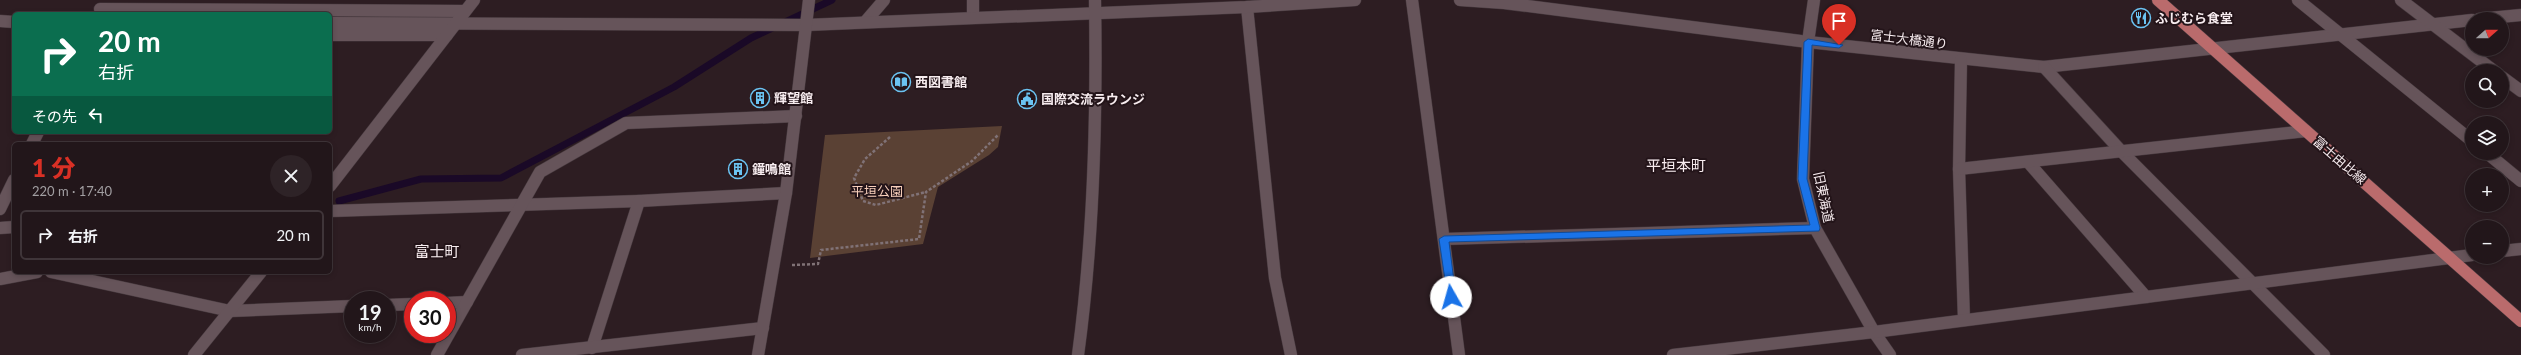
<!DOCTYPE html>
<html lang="ja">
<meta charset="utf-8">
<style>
:root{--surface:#22161a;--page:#2e2327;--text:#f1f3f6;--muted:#a29fa2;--line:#3f3539;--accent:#d93025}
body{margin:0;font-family:Lato,"Noto Sans JP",sans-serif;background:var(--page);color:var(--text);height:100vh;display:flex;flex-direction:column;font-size:15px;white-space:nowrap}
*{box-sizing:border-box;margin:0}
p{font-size:13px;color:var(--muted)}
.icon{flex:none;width:22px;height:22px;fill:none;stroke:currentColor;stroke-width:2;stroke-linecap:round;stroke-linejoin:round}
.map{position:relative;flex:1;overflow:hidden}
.drawer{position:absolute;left:12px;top:142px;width:320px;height:132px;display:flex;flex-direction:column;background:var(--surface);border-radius:6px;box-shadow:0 2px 6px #0003,0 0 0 1px var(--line)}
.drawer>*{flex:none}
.banner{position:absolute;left:12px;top:12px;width:320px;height:122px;border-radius:6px;box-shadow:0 2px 6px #0003,0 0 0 1px var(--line);background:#0b6e4f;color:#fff;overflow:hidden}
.needle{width:26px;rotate:69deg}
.tools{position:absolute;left:2465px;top:12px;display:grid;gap:8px}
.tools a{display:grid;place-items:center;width:44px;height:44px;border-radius:50%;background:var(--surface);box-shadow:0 2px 6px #0003,0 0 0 1px var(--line);font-size:20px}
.speed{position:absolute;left:344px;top:291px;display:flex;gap:8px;font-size:20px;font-weight:700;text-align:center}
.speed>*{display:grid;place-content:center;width:52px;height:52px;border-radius:50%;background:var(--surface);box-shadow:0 2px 6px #0003,0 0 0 1px var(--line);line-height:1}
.speed small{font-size:10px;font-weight:400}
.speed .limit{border:6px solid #d22;background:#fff;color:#111}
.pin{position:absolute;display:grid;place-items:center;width:34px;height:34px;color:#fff;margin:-41px -17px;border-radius:50% 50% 50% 0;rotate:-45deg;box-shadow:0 0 4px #0007}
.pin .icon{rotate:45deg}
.me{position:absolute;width:44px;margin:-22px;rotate:353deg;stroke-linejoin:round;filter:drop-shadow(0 0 3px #0008)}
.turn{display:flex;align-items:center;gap:14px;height:84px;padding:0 20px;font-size:18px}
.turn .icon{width:52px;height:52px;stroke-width:2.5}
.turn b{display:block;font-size:28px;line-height:34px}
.then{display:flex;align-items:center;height:38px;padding:0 20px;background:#0003;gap:8px;font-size:15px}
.round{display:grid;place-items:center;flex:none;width:42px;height:42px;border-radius:21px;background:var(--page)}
.overview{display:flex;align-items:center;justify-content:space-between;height:68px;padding:0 20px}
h1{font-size:24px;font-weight:800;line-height:30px;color:var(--accent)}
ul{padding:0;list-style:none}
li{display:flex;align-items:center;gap:12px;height:50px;margin:0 8px 6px;padding:0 12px;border:2px solid var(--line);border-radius:6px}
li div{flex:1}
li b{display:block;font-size:15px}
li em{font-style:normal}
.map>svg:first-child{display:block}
.green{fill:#5a4134}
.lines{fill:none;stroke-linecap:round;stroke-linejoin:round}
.stream{stroke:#1a0927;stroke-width:7}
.minor-casing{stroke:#46393e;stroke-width:13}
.major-casing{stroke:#46393e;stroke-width:13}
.path{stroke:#807276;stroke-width:2.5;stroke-dasharray:3 2;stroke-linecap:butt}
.minor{stroke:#66545a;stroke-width:12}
.major{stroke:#ba6b6c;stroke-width:12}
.route{fill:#1a73e8;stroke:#114b97}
.labels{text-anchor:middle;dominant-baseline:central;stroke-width:4;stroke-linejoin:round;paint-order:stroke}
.poi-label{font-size:13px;font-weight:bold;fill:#f7ecef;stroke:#231419;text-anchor:start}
.street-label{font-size:13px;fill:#f7ecef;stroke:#231419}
.park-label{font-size:13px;fill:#f8cfbb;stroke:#231419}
.quarter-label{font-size:15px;fill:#f7ecef;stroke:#231419}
</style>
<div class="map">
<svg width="2521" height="355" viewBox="0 0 2521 355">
<rect width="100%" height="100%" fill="#2d1d22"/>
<!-- green -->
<polygon class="green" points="1002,126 998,147 989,155 938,187 923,244 810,258 825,135"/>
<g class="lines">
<!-- stream -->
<polyline class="stream" points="339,201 421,179 501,178 674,87 751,38 832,0"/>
<defs>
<g id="minor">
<polyline points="973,0 973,17"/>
<polyline points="1412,0 1459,355"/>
<polyline points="1460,0 1504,3 1808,42 2044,67 2472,20"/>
<polyline points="1814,0 1808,42 1803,179 1815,228 1874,332 1890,355"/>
<polyline points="2298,0 2472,141"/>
<polyline points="2401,0 2494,71"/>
<polyline points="1247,7 1275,278 1291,355"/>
<polyline points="100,9 465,11"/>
<polyline points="2479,19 2521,15"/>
<polyline points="0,21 14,22"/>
<polyline points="866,21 884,0"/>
<polyline points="330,23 806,25 1247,7 1355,0"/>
<polyline points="330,35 447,35"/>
<polyline points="1961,60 1959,169 1964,320"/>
<polyline points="2044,67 2122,152 2324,355"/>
<polyline points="2502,77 2521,91"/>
<polyline points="32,144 38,132"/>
<polyline points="2487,153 2521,181"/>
<polyline points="2028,162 2146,297"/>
<polyline points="1959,169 2306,131"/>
<polyline points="330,186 474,0"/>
<polyline points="0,209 14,180"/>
<polyline points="330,211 639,201 786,193"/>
<polyline points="0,228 14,227"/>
<polyline points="1444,239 1815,228"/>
<polyline points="2502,251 2521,249"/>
<polyline points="51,272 230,311 353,306"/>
<polyline points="0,279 37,272"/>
<polyline points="447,303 467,302"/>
<polyline points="387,305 413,304"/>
<polyline points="592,348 639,201"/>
<polyline points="194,355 261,272"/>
<polyline points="437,355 540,172 626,123 796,116"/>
<polyline points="522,355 763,328"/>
<polyline points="758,355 786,193 809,0"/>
<path d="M1078 355C1094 237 1097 119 1095 0"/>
<polyline points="1673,355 1874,332 2472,255"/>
</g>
<polyline id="major" points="2158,0 2521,321"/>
</defs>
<!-- minor casing -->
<use href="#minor" class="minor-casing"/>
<!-- major casing -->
<use href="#major" class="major-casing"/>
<!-- path -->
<g class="path">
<polyline points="890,137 865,159 854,178 863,201 876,205 926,192"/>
<polyline points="792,265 818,264 821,250 919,239 926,192 972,161 998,135"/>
</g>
<!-- minor -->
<use href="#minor" class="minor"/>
<!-- major -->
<use href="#major" class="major"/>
</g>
<!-- route -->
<polygon class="route" points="1808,39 1843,45 1839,48 1812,45 1807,179 1820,228 1819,231 1449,242 1456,297 1455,300 1448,300 1439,239 1444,236 1810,225 1798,179 1804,42"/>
<!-- icons -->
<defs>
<symbol id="restaurant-ring" viewBox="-11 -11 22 22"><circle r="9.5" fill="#231419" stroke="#6bc3f2" stroke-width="1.5"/><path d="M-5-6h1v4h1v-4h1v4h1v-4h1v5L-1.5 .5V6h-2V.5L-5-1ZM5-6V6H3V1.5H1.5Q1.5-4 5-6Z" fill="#6bc3f2"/></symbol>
<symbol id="library-ring" viewBox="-11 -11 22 22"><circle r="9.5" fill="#231419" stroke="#6bc3f2" stroke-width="1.5"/><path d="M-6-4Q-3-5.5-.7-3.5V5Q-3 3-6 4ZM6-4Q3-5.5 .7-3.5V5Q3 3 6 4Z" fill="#6bc3f2"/></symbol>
<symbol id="building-ring" viewBox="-11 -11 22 22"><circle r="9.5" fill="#231419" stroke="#6bc3f2" stroke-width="1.5"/><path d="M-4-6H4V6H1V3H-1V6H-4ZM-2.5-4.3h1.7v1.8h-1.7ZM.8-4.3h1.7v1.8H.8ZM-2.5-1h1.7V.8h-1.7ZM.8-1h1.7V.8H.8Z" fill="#6bc3f2"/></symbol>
<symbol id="civic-ring" viewBox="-11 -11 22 22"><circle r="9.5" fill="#231419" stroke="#6bc3f2" stroke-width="1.5"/><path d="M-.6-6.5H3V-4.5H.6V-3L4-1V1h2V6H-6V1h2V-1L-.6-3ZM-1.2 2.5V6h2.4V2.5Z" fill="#6bc3f2"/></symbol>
</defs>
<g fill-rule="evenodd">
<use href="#restaurant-ring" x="2130" y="7" width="22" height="22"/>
<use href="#library-ring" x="890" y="71" width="22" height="22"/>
<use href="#building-ring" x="749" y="87" width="22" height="22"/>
<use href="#civic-ring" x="1016" y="88" width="22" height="22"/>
<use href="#building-ring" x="727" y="158" width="22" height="22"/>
</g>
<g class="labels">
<!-- poi labels -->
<g class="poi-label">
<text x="2155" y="18">ふじむら食堂</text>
<text x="915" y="82">西図書館</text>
<text x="774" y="98">輝望館</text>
<text x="1041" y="99">国際交流ラウンジ</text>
<text x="752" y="169">鐘鳴館</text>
</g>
<!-- street labels -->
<g class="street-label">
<text transform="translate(1909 39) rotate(7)">富士大橋通り</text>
<text transform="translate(2340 160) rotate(41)">富士由比線</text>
<text transform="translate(1824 197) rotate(78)">旧東海道</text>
</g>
<!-- park labels -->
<g class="park-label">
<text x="877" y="191">平垣公園</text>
</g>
<!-- quarter labels -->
<g class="quarter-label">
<text x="1676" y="165">平垣本町</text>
<text x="437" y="251">富士町</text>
</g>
</g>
</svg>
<div class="tools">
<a><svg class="needle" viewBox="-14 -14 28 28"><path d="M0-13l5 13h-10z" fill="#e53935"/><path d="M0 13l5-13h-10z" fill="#a29fa2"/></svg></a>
<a><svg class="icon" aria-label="search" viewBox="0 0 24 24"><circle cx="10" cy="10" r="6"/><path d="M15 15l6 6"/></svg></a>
<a><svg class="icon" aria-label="layers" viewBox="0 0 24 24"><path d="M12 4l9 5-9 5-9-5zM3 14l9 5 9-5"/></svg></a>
<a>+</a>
<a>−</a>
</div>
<div class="speed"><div>19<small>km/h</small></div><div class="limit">30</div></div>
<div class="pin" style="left:1839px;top:45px;background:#d93025"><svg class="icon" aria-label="arrive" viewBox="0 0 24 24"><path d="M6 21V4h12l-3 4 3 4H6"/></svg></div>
<svg class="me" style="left:1451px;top:297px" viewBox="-20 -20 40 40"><circle r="19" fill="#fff"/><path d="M0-13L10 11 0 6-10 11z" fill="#1a73e8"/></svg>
<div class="banner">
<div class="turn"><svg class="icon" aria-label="right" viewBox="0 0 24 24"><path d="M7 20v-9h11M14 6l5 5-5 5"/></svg><div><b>20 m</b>右折</div></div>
<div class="then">その先<svg class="icon" aria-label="left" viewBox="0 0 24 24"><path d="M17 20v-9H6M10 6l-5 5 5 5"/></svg></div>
</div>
<section class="drawer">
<div class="overview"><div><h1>1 分</h1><p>220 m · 17:40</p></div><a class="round"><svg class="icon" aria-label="close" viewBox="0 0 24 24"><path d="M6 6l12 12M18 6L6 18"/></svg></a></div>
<ul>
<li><svg class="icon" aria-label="right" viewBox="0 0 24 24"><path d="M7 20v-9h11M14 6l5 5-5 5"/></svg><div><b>右折</b></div><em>20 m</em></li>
</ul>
</section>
</div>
